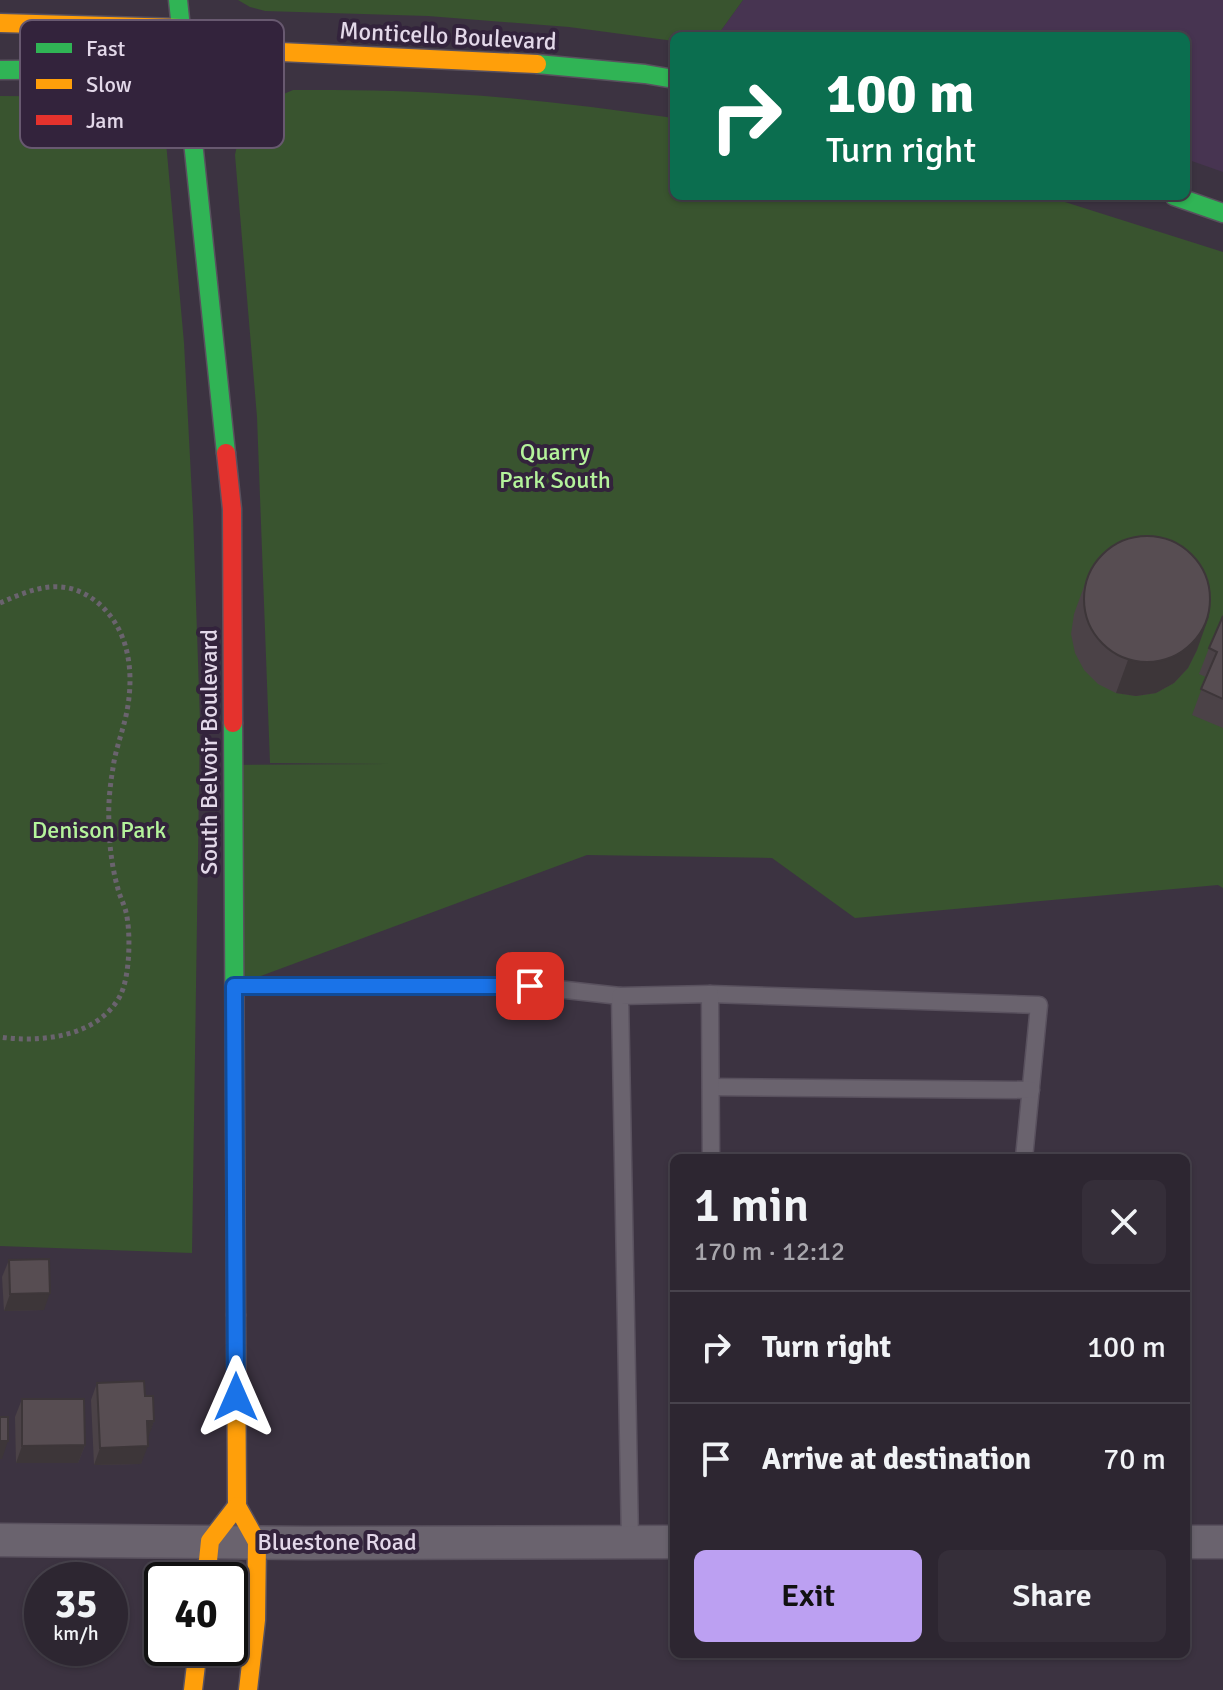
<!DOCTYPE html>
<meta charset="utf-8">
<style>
:root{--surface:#2d2631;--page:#352e39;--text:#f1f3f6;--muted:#a7a5ab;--line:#48434d;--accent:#bca0f2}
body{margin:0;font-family:Signika,sans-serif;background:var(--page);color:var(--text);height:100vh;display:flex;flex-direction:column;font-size:30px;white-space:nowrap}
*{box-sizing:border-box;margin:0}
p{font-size:26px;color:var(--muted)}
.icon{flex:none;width:44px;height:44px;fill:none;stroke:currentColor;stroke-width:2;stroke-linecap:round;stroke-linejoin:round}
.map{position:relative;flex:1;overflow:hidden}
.details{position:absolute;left:670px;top:1154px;width:520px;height:504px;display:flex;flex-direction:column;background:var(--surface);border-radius:12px;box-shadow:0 2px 6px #0004,0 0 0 2px var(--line)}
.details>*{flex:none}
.banner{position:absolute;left:670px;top:32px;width:520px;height:168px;border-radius:12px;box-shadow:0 2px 6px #0004,0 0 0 2px var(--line);background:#0b6e4f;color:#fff;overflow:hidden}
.speed{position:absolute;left:24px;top:1562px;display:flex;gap:16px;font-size:40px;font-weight:700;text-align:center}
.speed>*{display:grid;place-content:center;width:104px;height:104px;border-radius:50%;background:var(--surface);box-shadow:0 2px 6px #0004,0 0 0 2px var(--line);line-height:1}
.speed small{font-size:20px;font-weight:400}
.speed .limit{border:4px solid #111;border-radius:12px;background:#fff;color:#111}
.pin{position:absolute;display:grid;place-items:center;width:68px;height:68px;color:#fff;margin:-34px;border-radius:16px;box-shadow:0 4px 12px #0006}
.me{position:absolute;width:88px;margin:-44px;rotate:0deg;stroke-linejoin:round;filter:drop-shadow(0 0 6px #0008)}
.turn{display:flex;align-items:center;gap:28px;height:168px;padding:0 24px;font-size:36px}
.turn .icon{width:104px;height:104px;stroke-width:2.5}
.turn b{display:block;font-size:56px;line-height:68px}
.round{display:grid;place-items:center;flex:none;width:84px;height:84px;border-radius:12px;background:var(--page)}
.overview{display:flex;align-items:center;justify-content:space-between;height:136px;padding:0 24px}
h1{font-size:48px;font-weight:600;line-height:60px}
.primary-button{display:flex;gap:16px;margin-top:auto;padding:16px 24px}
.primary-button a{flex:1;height:92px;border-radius:12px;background:var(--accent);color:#111;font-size:32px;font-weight:600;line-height:92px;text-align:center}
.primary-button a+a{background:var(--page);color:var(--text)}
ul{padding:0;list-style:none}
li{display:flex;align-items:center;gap:24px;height:112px;padding:0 24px;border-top:2px solid var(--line)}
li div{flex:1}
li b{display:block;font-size:30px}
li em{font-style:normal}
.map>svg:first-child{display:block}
.built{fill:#473451}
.green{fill:#39542f}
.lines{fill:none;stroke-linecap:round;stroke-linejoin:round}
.lane-casing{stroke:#59515e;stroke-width:19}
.street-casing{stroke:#59515e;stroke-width:35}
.fast-casing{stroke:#59515e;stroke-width:21}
.slow-casing{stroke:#59515e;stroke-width:21}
.jam-casing{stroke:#59515e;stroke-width:21}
.path{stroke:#6a636e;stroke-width:5;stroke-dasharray:4 4;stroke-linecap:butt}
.lane{stroke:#6a636e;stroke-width:16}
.street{stroke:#6a636e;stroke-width:32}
.fast{stroke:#30b455;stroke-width:18}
.slow{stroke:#ff9f0a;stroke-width:18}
.jam{stroke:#e5322d;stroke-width:18}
.wall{fill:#4b4247}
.shaded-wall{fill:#3d3639}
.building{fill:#574d52;stroke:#3d3639;stroke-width:2}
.route-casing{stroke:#114b97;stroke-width:20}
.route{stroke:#1a73e8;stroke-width:14}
.labels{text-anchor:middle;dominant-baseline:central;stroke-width:8;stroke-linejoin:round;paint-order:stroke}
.street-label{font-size:24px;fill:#e3d8e9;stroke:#33233c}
.park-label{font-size:24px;fill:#b4f39b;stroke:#33233c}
.key{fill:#33233c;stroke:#685970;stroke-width:2}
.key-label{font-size:22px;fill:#e3d8e9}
</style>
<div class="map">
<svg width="1223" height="1690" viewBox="0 0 1223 1690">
<rect width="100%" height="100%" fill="#3c3341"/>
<!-- built -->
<polygon class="built" points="743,0 1223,0 1223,172 1186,159 1186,36 717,36"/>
<!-- green -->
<g class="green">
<polygon points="238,0 743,0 717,36 674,36 674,41 569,27 428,16 265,11 250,7"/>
<path d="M293 90C346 90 400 90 453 94 527 98 601 108 674 118V196H1046L1223 252V888L1218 885 855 918 772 858 587 855 234 986 233 765 388 764 270 763 257 417 235 155C241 121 262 102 293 90Z"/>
<polygon points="0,96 122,97 149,110 159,124 166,142 184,343 193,515 200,721 192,1253 0,1246"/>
</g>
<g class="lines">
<defs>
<g id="lane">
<polyline points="234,986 530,986 620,996"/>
<polyline points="710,994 1039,1005 1024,1158"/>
<polyline points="711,1087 1031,1090"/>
<polyline points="630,1542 620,996 710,994 711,1158"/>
</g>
<g id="street">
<polyline points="0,1540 307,1543 674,1542"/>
<polyline points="1186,1542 1223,1542"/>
</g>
<g id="fast">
<polyline points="178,0 226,453"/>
<polyline points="537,64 645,74 674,79"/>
<polyline points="0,70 186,69 210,54"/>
<polyline points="1174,196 1223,213"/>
<polyline points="233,723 236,1315"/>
</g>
<g id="slow">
<polyline points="0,23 181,28 219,49 537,64"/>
<polyline points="236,1315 237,1506 257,1542 256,1620 248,1690"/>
<polyline points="206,1580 210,1541 237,1506"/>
<polyline points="193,1690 198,1648"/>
</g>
<polyline id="jam" points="226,453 232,509 233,723"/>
</defs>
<!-- lane casing -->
<use href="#lane" class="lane-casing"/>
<!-- street casing -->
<use href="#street" class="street-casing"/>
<!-- fast casing -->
<use href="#fast" class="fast-casing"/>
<!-- slow casing -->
<use href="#slow" class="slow-casing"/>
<!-- jam casing -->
<use href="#jam" class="jam-casing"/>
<!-- path -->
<path class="path" d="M0 603C34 588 64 576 97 602 132 631 135 679 125 720 121 736 115 752 113 768 110 785 108 805 109 822 109 844 112 868 118 889 120 897 124 904 126 912 131 933 130 977 120 996 98 1037 40 1043 0 1037"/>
<!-- lane -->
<use href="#lane" class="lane"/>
<!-- street -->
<use href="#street" class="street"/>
<!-- fast -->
<use href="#fast" class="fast"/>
<!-- slow -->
<use href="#slow" class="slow"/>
<!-- jam -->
<use href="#jam" class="jam"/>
</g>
<!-- wall -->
<g class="wall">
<polygon points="1086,581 1197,650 1188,668 1174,683 1156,693 1136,696 1116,693 1098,684 1084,670 1075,653 1071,634 1074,614"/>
<polygon points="1223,616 1223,728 1192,715 1206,677 1199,674 1209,648"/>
<polygon points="9,1260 44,1310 4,1311 2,1277"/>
<polygon points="97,1383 145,1396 154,1421 147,1438 141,1464 94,1465 91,1400"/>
<polygon points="22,1399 85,1445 78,1463 16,1463 15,1417"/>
</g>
<!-- shaded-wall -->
<g class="shaded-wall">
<polygon points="1209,616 1197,650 1188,668 1174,683 1156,693 1136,696 1116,693 1128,660"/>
<polygon points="50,1293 44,1310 4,1311 10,1294"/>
<polygon points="147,1421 154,1421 148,1438 140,1438"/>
<polygon points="0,1441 8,1441 2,1459 0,1459"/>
<polygon points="85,1445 78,1463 16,1463 22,1446"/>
<polygon points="148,1446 141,1464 94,1465 100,1448"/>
</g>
<!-- building -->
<g class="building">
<circle cx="1147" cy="599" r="63"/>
<polygon points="1223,616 1223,699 1201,689 1217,652 1209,648"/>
<polygon points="49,1259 50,1293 10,1294 9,1260"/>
<polygon points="144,1381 145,1396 153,1396 154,1421 147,1421 148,1446 100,1448 97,1383"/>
<polygon points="22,1399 84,1399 85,1445 22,1446"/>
<rect x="0" y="1417" width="8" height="24"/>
</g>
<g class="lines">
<defs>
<polyline id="route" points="236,1397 234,986 530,986"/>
</defs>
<!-- route casing -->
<use href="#route" class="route-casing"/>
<!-- route -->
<use href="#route" class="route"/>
</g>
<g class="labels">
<!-- street labels -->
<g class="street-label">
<text transform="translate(448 36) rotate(3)">Monticello Boulevard</text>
<text transform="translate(209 752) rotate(-90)">South Belvoir Boulevard</text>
<text x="337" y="1542">Bluestone Road</text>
</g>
<!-- park labels -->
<g class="park-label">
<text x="555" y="452">Quarry<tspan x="555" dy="28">Park South</tspan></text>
<text x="99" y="830">Denison Park</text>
</g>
</g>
<!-- legend -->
<rect x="20" y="20" width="264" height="128" rx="12" class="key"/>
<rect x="36" y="43" width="36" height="10" fill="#30b455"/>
<rect x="36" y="79" width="36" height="10" fill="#ff9f0a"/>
<rect x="36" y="115" width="36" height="10" fill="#e5322d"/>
<g class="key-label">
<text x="86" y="56">Fast</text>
<text x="86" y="92">Slow</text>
<text x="86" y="128">Jam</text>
</g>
</svg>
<div class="speed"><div>35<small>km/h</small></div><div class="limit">40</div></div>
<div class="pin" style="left:530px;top:986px;background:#d93025"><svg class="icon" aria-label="arrive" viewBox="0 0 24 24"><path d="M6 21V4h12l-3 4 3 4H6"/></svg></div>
<svg class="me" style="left:236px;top:1397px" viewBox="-20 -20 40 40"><path d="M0-17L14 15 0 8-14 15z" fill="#1a73e8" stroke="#fff" stroke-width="4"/></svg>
<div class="banner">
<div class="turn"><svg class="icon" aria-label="right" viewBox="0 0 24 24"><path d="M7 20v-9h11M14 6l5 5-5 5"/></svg><div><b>100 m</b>Turn right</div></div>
</div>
<section class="details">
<div class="overview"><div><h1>1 min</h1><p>170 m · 12:12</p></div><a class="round"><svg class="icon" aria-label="close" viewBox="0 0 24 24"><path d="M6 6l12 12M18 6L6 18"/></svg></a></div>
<ul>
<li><svg class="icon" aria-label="right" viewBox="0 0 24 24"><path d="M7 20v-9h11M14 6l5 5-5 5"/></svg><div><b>Turn right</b></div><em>100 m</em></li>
<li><svg class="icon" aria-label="arrive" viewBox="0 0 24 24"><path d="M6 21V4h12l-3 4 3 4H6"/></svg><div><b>Arrive at destination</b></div><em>70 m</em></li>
</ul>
<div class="primary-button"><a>Exit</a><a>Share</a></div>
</section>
</div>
